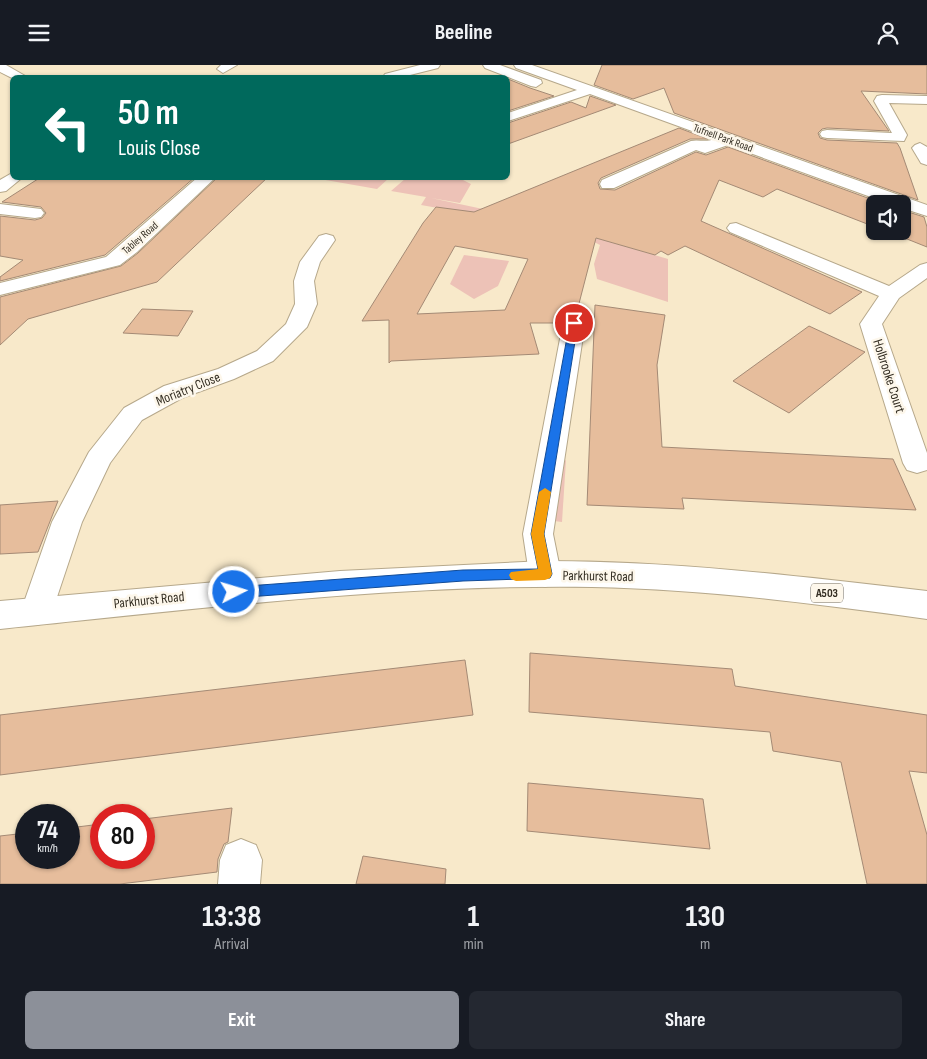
<!DOCTYPE html>
<style>
:root{--surface:#171b24;--page:#242831;--text:#f1f3f6;--muted:#9ea1a6;--accent:#8c9099}
body{margin:0;font-family:"Sofia Sans Condensed",sans-serif;background:var(--page);color:var(--text);height:100vh;display:flex;flex-direction:column;font-size:19px;white-space:nowrap}
*{box-sizing:border-box;margin:0}
p{font-size:16px;color:var(--muted)}
.icon{flex:none;width:28px;height:28px;fill:none;stroke:currentColor;stroke-width:2;stroke-linecap:round;stroke-linejoin:round}
.map{position:relative;height:819px;overflow:hidden}
.drawer{display:flex;flex-direction:column;background:var(--surface);flex:1}
.drawer>*{flex:none}
.banner{position:absolute;left:10px;top:10px;width:500px;height:105px;border-radius:8px;box-shadow:0 1px 4px #0004;background:#00695c;color:#fff;overflow:hidden}
.tools{position:absolute;left:866px;top:130px;display:grid;gap:10px}
.tools a{display:grid;place-items:center;width:45px;height:45px;border-radius:8px;background:var(--surface);box-shadow:0 1px 4px #0004;font-size:25px}
.speed{position:absolute;left:15px;top:739px;display:flex;gap:10px;font-size:25px;font-weight:700;text-align:center}
.speed>*{display:grid;place-content:center;width:65px;height:65px;border-radius:50%;background:var(--surface);box-shadow:0 1px 4px #0004;line-height:1}
.speed small{font-size:12px;font-weight:400}
.speed .limit{border:8px solid #d22;background:#fff;color:#111}
.pin{position:absolute;display:grid;place-items:center;width:42px;height:42px;color:#fff;margin:-21px;border:2px solid #fff;border-radius:50%;box-shadow:0 1px 5px #0007}
.me{position:absolute;width:55px;margin:-28px;rotate:85deg;stroke-linejoin:round;filter:drop-shadow(0 0 4px #0008)}
.turn{display:flex;align-items:center;gap:18px;height:105px;padding:0 25px;font-size:22px}
.turn .icon{width:65px;height:65px;stroke-width:2.5}
.turn b{display:block;font-size:35px;line-height:42px}
.eta{display:flex;justify-content:space-evenly;align-items:center;height:85px;text-align:center}
.eta b{font-size:30px;font-weight:700;line-height:35px}
.action{display:flex;gap:10px;margin-top:auto;padding:10px 25px}
.action a{flex:1;height:58px;border-radius:8px;background:var(--accent);color:#fff;font-size:20px;font-weight:700;line-height:58px;text-align:center}
.action a+a{background:var(--page);color:var(--text)}
header{display:flex;justify-content:space-between;align-items:center;height:65px;padding:0 25px;background:var(--surface);font-size:22px;font-weight:700}
.map>svg:first-child{display:block}
.green{fill:#edc2b7}
.building{fill:#e6bd9c;stroke:#a48a75;fill-rule:evenodd}
.lines{fill:none;stroke-linecap:round;stroke-linejoin:round}
.minor-casing{stroke:#b6a88b;stroke-width:2}
.highway-casing{stroke:#b6a88b;stroke-width:2}
.minor{fill:#fff;fill-rule:evenodd}
.highway{fill:#fff;fill-rule:evenodd}
.route{fill:#1a73e8;stroke:#114b97}
.slow{fill:#f59e0b}
.labels{text-anchor:middle;dominant-baseline:central;stroke-width:5;stroke-linejoin:round;paint-order:stroke}
.far-street-label{font-size:11px;fill:#342e23;stroke:#fdf7eb}
.shield{fill:#fdf7eb;stroke:#706a5f;stroke-width:1}
.shield-label{font-size:12px;font-weight:bold;fill:#342e23}
.street-label{font-size:14px;fill:#342e23;stroke:#fdf7eb}
</style>
<header><svg class="icon" aria-label="menu" viewBox="0 0 24 24"><path d="M4 6h16M4 12h16M4 18h16"/></svg>Beeline<svg class="icon" aria-label="person" viewBox="0 0 24 24"><circle cx="12" cy="8" r="4"/><path d="M4 21q1-7 8-7t8 7"/></svg></header>
<div class="map">
<svg width="927" height="819" viewBox="0 0 927 819">
<rect width="100%" height="100%" fill="#f8e9ca"/>
<!-- green -->
<g class="green">
<polygon points="314,113 389,113 377,124"/>
<polygon points="406,113 459,113 471,119 460,138 431,133 545,157 529,159 421,140 426,132 391,126"/>
<polygon points="597,173 668,194 668,237 597,214 594,199 600,180 594,177"/>
<polygon points="464,190 509,196 498,221 474,234 450,219"/>
<polygon points="566,395 562,457 554,456 561,398"/>
</g>
<!-- building -->
<g class="building">
<polygon points="602,0 927,0 927,29 861,26 889,66 827,63 822,64 818,68 820,73 827,75 897,78 900,83 918,135 674,48 664,23 633,34 594,20"/>
<polygon points="508,14 530,23 554,31 508,46"/>
<polygon points="590,31 616,40 508,79 508,58 571,37 586,43"/>
<path d="M679 63 708 74H690L601 113 598 118 600 124 615 125 696 87 706 90 728 82 884 139H875V162L777 124 763 132 719 115 701 156 862 227 830 249 685 181 668 190 661 186 655 190 596 173 576 250 566 251 561 258H530L539 289 391 296 389 298V255L362 256 423 158 436 142 474 147ZM455 181 528 194 505 245 417 249Z"/>
<polygon points="41,112 195,112 105,190 0,216 0,212 23,195 0,191 0,151 35,155 42,153 46,148 41,142 2,137"/>
<polygon points="218,112 268,112 157,217 28,254 0,280 0,232 121,201 138,188"/>
<polygon points="902,145 924,152 927,162 927,182 887,166 902,166"/>
<polygon points="595,240 665,250 657,300 662,382 893,394 916,445 682,433 684,444 587,440"/>
<polygon points="142,244 193,246 178,271 123,268"/>
<polygon points="809,261 865,287 789,348 733,316"/>
<polygon points="58,436 38,487 0,489 0,440"/>
<polygon points="530,588 732,604 735,621 927,650 927,708 909,706 927,770 927,819 867,819 841,697 773,686 770,667 529,647"/>
<polygon points="465,595 473,650 0,710 0,650"/>
<polygon points="528,718 703,734 710,784 527,766"/>
<polygon points="232,743 228,777 224,779 218,794 217,807 120,819 0,819 0,771 26,768 26,792 69,792 69,763 101,759 101,792 144,792 144,754"/>
<polygon points="363,791 446,804 445,819 356,819"/>
</g>
<g class="lines">
<defs>
<g id="minor">
<polygon points="0,0 6,0 27,12 12,13 0,7"/>
<polygon points="221,0 237,0 223,8 217,4"/>
<polygon points="420,0 440,0 438,3 402,12 383,12 385,9"/>
<polygon points="483,0 500,0 541,15 542,18 536,22 531,21 485,3"/>
<path d="M514 0H532L927 140V151L902 143V139H890L728 80 705 88 696 85 614 123H602L600 119 602 115 691 76C699 74 705 78 714 74L590 29 508 56V48L577 25 516 3Z"/>
<polygon points="882,30 927,31 927,39 889,38 907,70 904,76 827,73 822,72 820,69 822,66 827,65 892,68 874,36 877,31"/>
<polygon points="920,78 927,82 927,100 921,98 912,83 915,80"/>
<polygon points="12,108 12,112 23,112 6,126 0,127 0,115"/>
<polygon points="198,112 216,112 137,187 120,200 0,230 0,218 106,192"/>
<polygon points="0,139 41,144 44,148 41,152 35,153 0,149"/>
<polygon points="736,158 889,221 920,200 927,198 927,213 899,233 882,259 927,388 927,405 917,408 907,405 903,398 860,259 879,231 730,167 727,163 730,159"/>
<polygon points="326,169 333,171 335,175 320,197 314,216 317,239 307,262 273,296 234,314 182,333 142,355 110,398 82,457 49,556 37,560 25,556 21,546 52,457 89,387 124,343 164,321 218,304 257,286 286,259 295,239 294,216 300,197 319,171"/>
<polygon points="574,251 582,253 585,258 553,469 561,509 556,518 545,522 534,518 529,509 523,469 563,258 566,253"/>
<polygon points="241,774 256,780 262,795 260,819 218,819 220,795 226,780"/>
</g>
<path id="highway" d="M545 496C673 496 800 511 927 526V554C816 539 704 524 592 522 396 519 195 544 0 564V536L340 506Z"/>
</defs>
<!-- minor casing -->
<use href="#minor" class="minor-casing"/>
<!-- highway casing -->
<use href="#highway" class="highway-casing"/>
<!-- minor -->
<use href="#minor" class="minor"/>
<!-- highway -->
<use href="#highway" class="highway"/>
</g>
<!-- route -->
<polygon class="route" points="570,256 574,256 578,258 544,469 552,509 550,513 463,516 234,533 229,531 227,527 229,523 234,522 463,505 538,504 531,469"/>
<!-- slow -->
<polygon class="slow" points="545,423 551,427 544,469 552,509 550,513 545,515 516,516 511,514 509,510 511,507 538,504 531,469 539,427"/>
<g class="labels">
<!-- far-street labels -->
<g class="far-street-label">
<text transform="translate(723 73) rotate(20)">Tufnell Park Road</text>
<text transform="translate(140 173) rotate(-41)">Tabley Road</text>
</g>
<!-- shield labels -->
<rect class="shield" x="811" y="518.5" width="32" height="19" rx="4"/>
<g class="shield-label">
<text x="827" y="528">A503</text>
</g>
<!-- street labels -->
<g class="street-label">
<text transform="translate(889 311) rotate(72)">Holbrooke Court</text>
<text transform="translate(188 324) rotate(-22)">Moriatry Close</text>
<text transform="translate(598 511) rotate(1)">Parkhurst Road</text>
<text transform="translate(149 535) rotate(-6)">Parkhurst Road</text>
</g>
</g>
</svg>
<div class="tools">
<a><svg class="icon" aria-label="sound" viewBox="0 0 24 24"><path d="M4 9h4l5-4v14l-5-4H4zM17 9q2 3 0 6"/></svg></a>
</div>
<div class="speed"><div>74<small>km/h</small></div><div class="limit">80</div></div>
<div class="pin" style="left:574px;top:258px;background:#d93025"><svg class="icon" aria-label="arrive" viewBox="0 0 24 24"><path d="M6 21V4h12l-3 4 3 4H6"/></svg></div>
<svg class="me" style="left:234px;top:527px" viewBox="-20 -20 40 40"><circle r="17" fill="#1a73e8" stroke="#fff" stroke-width="3"/><path d="M0-11L8 9 0 5-8 9z" fill="#fff"/></svg>
<div class="banner">
<div class="turn"><svg class="icon" aria-label="left" viewBox="0 0 24 24"><path d="M17 20v-9H6M10 6l-5 5 5 5"/></svg><div><b>50 m</b>Louis Close</div></div>
</div>
</div>
<section class="drawer">
<div class="eta">
<div><b>13:38</b><p>Arrival</p></div>
<div><b>1</b><p>min</p></div>
<div><b>130</b><p>m</p></div>
</div>
<div class="action"><a>Exit</a><a>Share</a></div>
</section>
